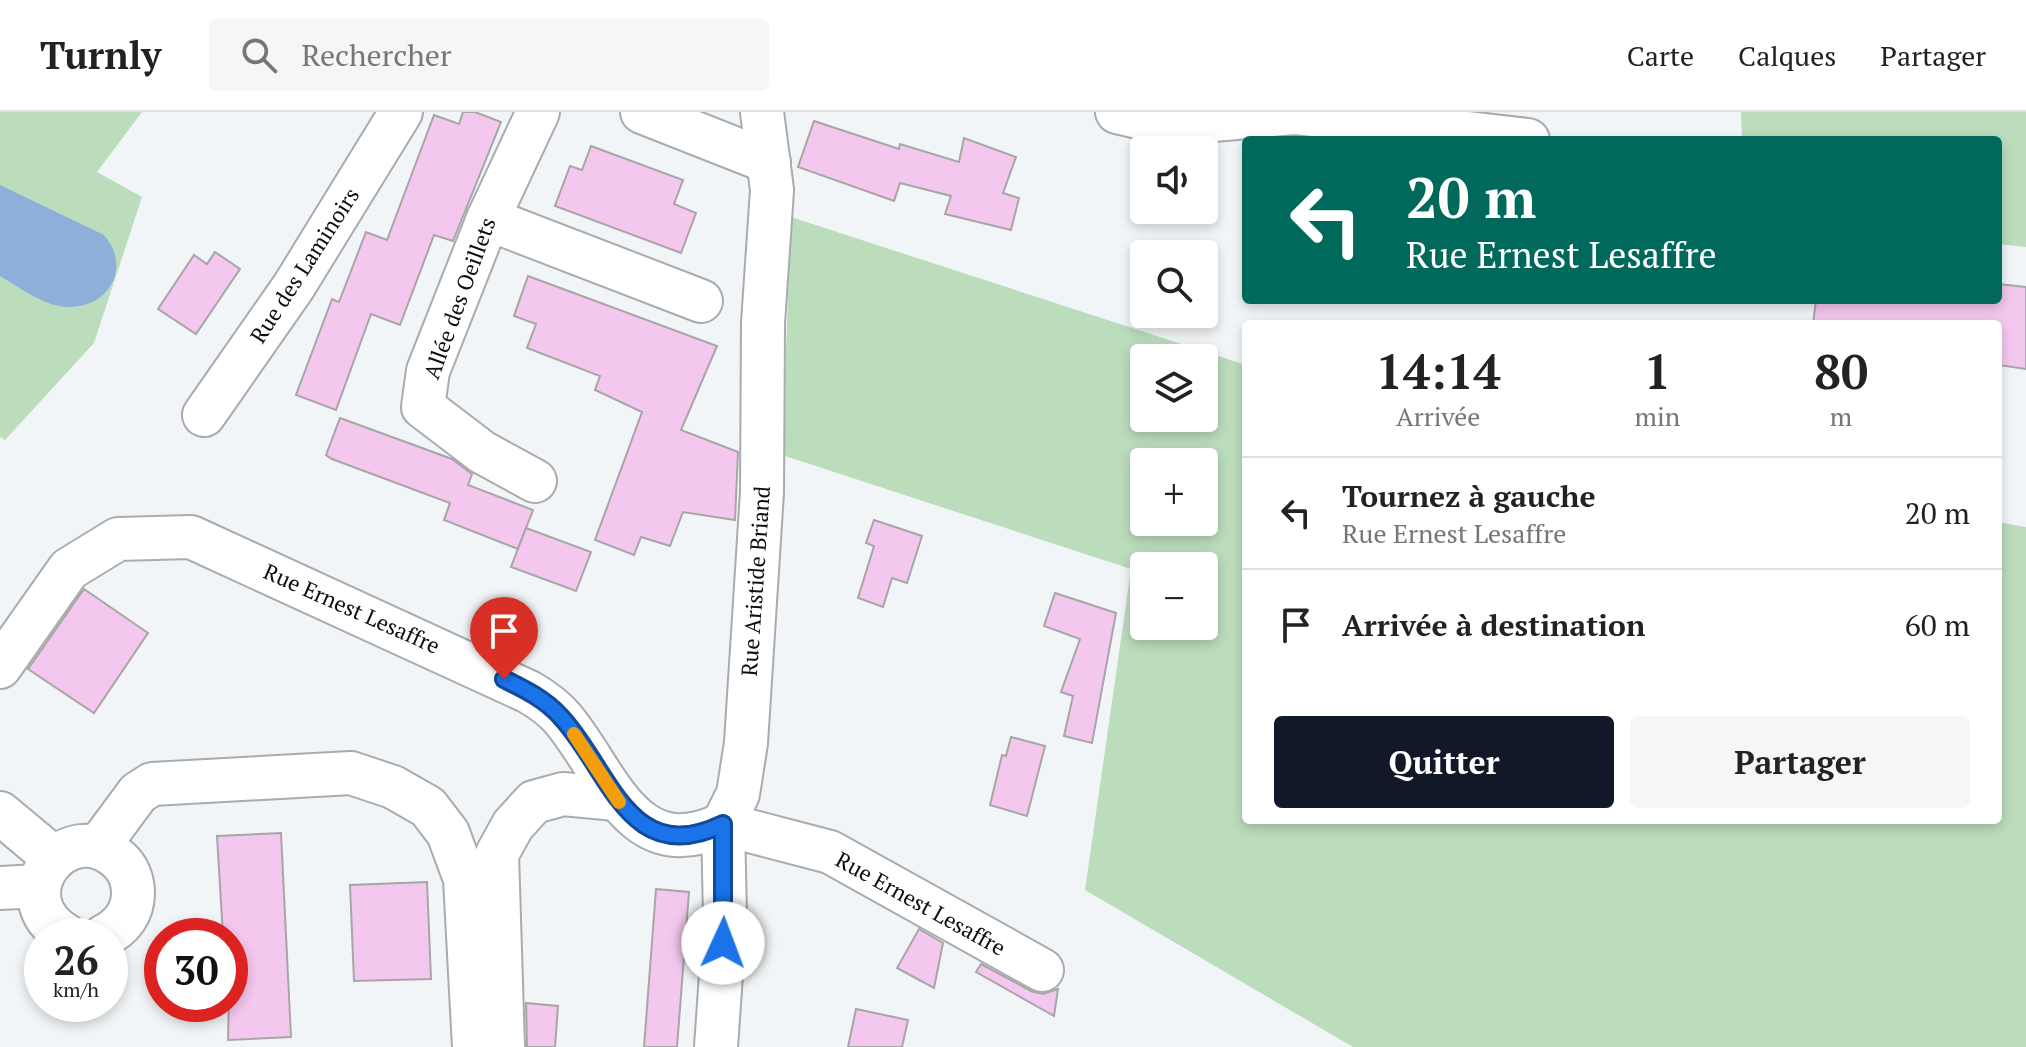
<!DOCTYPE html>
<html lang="fr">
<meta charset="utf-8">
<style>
:root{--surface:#fff;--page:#f6f6f6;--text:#222;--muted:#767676;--line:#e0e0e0;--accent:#111827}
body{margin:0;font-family:"PT Serif",serif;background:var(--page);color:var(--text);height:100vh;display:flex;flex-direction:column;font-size:30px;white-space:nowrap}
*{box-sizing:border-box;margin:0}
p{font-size:26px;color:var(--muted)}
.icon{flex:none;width:44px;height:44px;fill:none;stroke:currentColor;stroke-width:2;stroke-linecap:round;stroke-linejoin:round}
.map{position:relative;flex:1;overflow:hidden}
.sheet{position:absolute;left:1242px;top:208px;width:760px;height:504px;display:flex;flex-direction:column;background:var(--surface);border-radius:8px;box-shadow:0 4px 12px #0003}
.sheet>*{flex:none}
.hud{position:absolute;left:1242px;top:24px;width:760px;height:168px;border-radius:8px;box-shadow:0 4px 12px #0003;background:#00695c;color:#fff;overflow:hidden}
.buttons{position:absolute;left:1130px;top:24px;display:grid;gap:16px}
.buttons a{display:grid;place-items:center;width:88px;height:88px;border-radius:8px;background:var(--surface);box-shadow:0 4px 12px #0003;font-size:40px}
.speed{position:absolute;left:24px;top:806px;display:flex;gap:16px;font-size:40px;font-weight:700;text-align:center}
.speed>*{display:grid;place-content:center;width:104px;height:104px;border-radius:50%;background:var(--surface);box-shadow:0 4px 12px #0003;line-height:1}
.speed small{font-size:20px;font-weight:400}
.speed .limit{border:12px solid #d22;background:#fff;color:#111}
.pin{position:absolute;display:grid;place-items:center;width:68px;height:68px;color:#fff;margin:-82px -34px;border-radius:50% 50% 50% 0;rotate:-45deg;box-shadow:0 0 8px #0007}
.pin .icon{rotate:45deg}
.me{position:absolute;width:88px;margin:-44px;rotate:2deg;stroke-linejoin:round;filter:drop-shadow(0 0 6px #0008)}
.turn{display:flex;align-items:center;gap:28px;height:168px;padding:0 32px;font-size:36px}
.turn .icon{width:104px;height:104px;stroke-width:2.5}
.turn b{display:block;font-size:56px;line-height:68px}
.eta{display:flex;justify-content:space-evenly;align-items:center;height:136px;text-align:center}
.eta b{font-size:48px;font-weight:700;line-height:56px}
.cta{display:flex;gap:16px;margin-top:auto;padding:16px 32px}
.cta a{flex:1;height:92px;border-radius:8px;background:var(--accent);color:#fff;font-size:32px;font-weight:700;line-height:92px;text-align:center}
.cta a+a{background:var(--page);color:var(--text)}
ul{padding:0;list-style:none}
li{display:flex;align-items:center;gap:24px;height:112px;padding:0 32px;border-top:2px solid var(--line)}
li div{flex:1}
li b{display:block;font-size:30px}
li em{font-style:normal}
header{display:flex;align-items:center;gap:48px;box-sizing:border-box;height:112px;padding:0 40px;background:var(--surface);border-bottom:2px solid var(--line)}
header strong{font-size:38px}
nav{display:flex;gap:44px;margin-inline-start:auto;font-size:28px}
.search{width:560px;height:72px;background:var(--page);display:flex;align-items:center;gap:20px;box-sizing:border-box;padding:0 28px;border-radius:8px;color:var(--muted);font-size:30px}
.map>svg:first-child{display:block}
.green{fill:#bbddbc;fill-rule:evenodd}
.water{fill:#8dafda}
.building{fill:#f4c7ee;stroke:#a8a5a7;stroke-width:2}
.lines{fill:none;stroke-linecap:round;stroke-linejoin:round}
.minor-casing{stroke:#a9abae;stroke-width:46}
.minor{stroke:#fff;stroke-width:42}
.route-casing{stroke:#114b97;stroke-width:20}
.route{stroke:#1a73e8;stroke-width:14}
.slow{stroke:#f59e0b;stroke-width:14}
.labels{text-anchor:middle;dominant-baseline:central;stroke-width:8;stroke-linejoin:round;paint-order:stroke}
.street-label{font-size:22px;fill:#0e0e0f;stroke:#fff}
</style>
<header>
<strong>Turnly</strong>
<div class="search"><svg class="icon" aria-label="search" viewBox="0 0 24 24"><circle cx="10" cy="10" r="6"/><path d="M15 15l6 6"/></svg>Rechercher</div>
<nav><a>Carte</a><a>Calques</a><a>Partager</a></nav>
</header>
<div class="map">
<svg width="2026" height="935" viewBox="0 0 2026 935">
<rect width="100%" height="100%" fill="#f2f5f7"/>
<!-- green -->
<g class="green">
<polygon points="0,0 142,0 97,60 142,85 94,231 5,328 0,325"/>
<polygon points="1741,0 2026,0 2026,135 1998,132 1998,28 1742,28"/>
<path d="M791 105 1246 253V708H1998V410L2026 415V935H1353L1085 778 1131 457 782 343ZM1144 246H1204V306H1144ZM1144 350H1204V410H1144ZM1144 454H1204V514H1144Z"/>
</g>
<!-- water -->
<path class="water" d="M0 73 104 123C132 155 109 196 68 195 45 195 19 175 0 164Z"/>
<!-- building -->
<g class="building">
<polygon points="463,0 475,0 501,10 453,129 434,123 400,213 371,202 336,298 296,283 332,187 339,190 366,120 387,128 434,3 459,12"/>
<polygon points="814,9 899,37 900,32 959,50 964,26 1016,45 1003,81 1019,86 1011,118 945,102 951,84 900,71 894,89 798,55"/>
<polygon points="591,34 683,68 674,92 696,101 681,141 555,94 570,54 582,58"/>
<polygon points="215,140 240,157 196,222 158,197 194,143 207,152"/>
<polygon points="528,164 717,234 681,318 738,340 735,408 683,400 670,434 641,425 634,443 595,428 642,300 595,278 600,264 527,236 536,212 514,204"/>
<polygon points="1998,172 2026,175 2026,257 1998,253 1998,212 1813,212 1816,188 1998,188"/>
<polygon points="340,306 452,347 472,362 468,373 533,398 518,437 444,408 450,391 332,347 326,343"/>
<polygon points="874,408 922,424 907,471 892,466 883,495 858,486 874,434 866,431"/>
<polygon points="526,416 591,440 576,479 511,455"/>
<polygon points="84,477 148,521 94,601 28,557"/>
<polygon points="1055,481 1116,501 1092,631 1064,624 1073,584 1061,580 1080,527 1044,514"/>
<polygon points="1011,625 1045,634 1027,704 990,693 1002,643 1006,644"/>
<polygon points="281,721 291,925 228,928 230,824 223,824 217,724"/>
<polygon points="427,770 431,867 354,869 350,773"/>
<polygon points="656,777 689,780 677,935 644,935"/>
<polygon points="919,817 943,831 934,876 897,856"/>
<polygon points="981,852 1031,879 1043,882 1058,877 1054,904 976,860"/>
<polygon points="526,891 558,894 555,935 527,935"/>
<polygon points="856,897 908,908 902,935 848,935"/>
</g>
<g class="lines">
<defs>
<g id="minor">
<polyline points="642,0 769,50"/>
<polyline points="1117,0 1168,12 1294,1 1528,28"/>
<polyline points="488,107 701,189"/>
<polyline points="204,303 294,174 401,0"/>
<polyline points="535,369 482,340 423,295 428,259 488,107 538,0"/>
<path d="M0 555 69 457 118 427 191 425 529 580C541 587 553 595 563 607 608 660 632 756 723 712L830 740 1042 858"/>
<polyline points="0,701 54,746"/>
<polyline points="98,735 138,681 152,672 351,661 393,675 428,695 448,721 465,767 474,935"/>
<polyline points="0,776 39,774"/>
<path d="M67 824C0 785 68 700 119 748 128 756 133 768 133 781 133 801 122 815 104 824"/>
<polyline points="503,935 497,742 513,713 534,690 563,682 616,687"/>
<polyline points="716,935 725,805 723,712 738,682 746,631 762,380 763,211 772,78 762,0"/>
</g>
</defs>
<!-- minor casing -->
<use href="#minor" class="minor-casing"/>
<!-- minor -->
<use href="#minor" class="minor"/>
</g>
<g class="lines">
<defs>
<path id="route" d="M504 567C524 577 545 587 560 604 609 655 628 758 723 712V831"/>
</defs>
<!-- route casing -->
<use href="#route" class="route-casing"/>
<!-- route -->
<use href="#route" class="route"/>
<!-- slow -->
<polyline class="slow" points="574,622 619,690"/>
</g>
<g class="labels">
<!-- street labels -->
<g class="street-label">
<text transform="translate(304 153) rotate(-57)">Rue des Laminoirs</text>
<text transform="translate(459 186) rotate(-70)">Allée des Oeillets</text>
<text transform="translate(755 469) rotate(-86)">Rue Aristide Briand</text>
<text transform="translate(352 496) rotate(24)">Rue Ernest Lesaffre</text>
<text transform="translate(921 791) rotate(29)">Rue Ernest Lesaffre</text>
</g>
</g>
</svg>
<div class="buttons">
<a><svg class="icon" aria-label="sound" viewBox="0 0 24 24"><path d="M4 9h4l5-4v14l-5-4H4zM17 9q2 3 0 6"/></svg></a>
<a><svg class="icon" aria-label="search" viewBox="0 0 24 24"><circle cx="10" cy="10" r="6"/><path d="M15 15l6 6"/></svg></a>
<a><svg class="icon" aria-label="layers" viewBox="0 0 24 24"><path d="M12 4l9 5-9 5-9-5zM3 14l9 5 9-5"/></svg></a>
<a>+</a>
<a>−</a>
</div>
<div class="speed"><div>26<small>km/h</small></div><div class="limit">30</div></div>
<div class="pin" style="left:504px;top:567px;background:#d93025"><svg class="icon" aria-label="arrive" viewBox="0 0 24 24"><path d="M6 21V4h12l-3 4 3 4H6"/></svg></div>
<svg class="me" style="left:723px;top:831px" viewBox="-20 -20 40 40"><circle r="19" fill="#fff"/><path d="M0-13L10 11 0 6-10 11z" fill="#1a73e8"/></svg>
<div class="hud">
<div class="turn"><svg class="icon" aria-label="left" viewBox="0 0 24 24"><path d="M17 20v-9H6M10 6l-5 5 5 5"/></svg><div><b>20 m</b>Rue Ernest Lesaffre</div></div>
</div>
<section class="sheet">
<div class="eta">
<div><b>14:14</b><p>Arrivée</p></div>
<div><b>1</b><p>min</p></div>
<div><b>80</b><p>m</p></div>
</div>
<ul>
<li><svg class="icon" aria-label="left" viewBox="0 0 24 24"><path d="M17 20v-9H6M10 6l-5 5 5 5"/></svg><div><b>Tournez à gauche</b><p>Rue Ernest Lesaffre</p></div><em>20 m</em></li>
<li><svg class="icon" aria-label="arrive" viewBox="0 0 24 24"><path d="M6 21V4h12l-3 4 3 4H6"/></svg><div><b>Arrivée à destination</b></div><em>60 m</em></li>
</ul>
<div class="cta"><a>Quitter</a><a>Partager</a></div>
</section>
</div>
